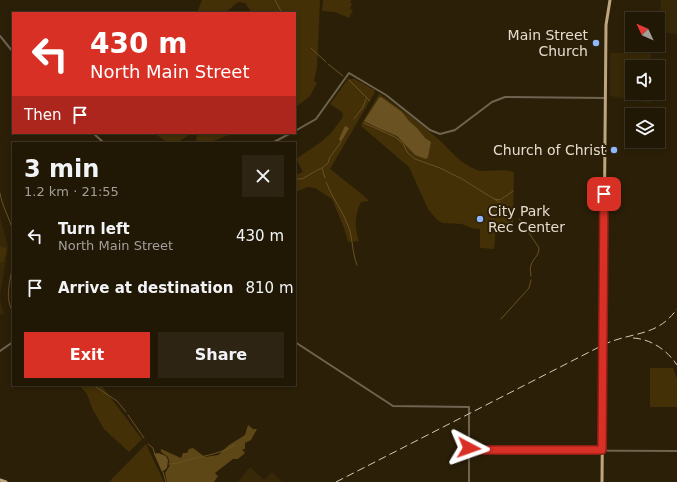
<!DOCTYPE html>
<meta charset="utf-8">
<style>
:root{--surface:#201705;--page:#2d2413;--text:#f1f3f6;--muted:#a29f9a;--line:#3d3627;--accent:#d93025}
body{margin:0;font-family:"DejaVu Sans",sans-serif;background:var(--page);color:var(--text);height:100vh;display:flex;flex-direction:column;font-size:15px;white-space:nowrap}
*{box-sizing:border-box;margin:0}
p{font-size:13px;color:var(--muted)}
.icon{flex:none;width:22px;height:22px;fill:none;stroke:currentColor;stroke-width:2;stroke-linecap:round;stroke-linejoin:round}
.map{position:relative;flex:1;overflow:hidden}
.side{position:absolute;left:12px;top:142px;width:284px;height:244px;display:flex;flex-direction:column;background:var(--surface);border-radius:0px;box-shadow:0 2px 6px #0003,0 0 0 1px var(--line)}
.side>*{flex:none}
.hud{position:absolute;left:12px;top:12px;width:284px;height:122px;border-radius:0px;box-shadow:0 2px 6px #0003,0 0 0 1px var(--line);background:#d93025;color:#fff;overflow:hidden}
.needle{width:26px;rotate:314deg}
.fabs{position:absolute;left:625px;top:12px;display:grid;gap:8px}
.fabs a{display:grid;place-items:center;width:40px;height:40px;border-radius:0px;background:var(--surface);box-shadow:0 2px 6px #0003,0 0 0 1px var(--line);font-size:20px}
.pin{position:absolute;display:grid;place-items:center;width:34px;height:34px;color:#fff;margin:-17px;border-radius:8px;box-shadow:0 2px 6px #0006}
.me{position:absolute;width:44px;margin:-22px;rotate:94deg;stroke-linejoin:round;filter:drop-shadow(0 0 3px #0008)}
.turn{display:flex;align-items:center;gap:14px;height:84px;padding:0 12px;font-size:18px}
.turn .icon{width:52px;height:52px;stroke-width:2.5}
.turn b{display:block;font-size:28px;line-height:34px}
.then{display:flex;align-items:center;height:38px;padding:0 12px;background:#0003;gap:8px;font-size:15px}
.round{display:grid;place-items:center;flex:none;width:42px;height:42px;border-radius:0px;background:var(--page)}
.head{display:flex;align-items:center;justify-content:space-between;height:68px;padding:0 12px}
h1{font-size:24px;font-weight:600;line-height:30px}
.primary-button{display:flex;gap:8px;margin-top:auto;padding:8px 12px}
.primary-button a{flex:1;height:46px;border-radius:0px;background:var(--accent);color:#fff;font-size:16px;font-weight:600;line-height:46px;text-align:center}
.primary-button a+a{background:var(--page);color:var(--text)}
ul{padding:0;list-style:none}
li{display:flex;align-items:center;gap:12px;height:52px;padding:0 12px}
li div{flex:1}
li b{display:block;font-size:15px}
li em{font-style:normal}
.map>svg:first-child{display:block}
.built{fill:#372807}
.green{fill:#433007}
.forest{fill:#5e4716}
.water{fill:#6a5223}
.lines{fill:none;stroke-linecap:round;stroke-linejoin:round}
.stream{stroke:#6a5223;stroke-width:1}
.tertiary{stroke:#6e6450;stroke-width:2}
.primary{stroke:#bda67e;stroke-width:3}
.rail{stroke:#d1c9ba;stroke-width:1;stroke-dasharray:8 4;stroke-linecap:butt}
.route-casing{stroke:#8d1f18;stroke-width:10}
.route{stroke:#d93025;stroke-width:7}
.poi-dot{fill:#91b8fd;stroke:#2b1f07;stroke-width:1.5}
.labels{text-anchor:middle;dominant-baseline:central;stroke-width:4;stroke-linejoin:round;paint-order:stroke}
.poi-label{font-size:14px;fill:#e4dcce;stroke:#2b1f07;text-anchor:end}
</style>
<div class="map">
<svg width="677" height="482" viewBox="0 0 677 482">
<rect width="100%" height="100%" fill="#2b1f07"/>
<!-- built -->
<g class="built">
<polygon points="661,0 677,0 677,34 658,32"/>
<polygon points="610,53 651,53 651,67 632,67 632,93 651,93 651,103 610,96"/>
<polygon points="0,217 8,247 0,296 1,305 4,313 0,315"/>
<polygon points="250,467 264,480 272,472 282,482 238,482"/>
</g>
<!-- green -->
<g class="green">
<polygon points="202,0 320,0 317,68 314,81 317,83 310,96 295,108 295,13 252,13 245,3 238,2 225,13 197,13"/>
<polygon points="323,0 351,0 350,3 352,3 350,9 353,10 349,18 335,12 322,11"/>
<path d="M348 79H355L374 90 375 92 330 169 363 195 369 201 361 202C355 215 354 226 359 241L348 242 344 228 332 199 315 188 308 187 295 192V175L303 172 296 159 321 142 331 133 343 117 342 112 330 104Z"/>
<path d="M379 94 381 95C400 108 419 122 437 138 450 149 460 164 477 170 489 173 503 168 514 172L513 229H496L494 249 480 248V229L471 228 462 224 443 223 437 220 428 209 409 167 361 126 362 123Z"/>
<path d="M154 133H192C172 146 174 147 154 133Z"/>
<polygon points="194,133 234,133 208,143 203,143 196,140 197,135"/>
<polygon points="0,246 7,249 3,263 0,262"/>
<polygon points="650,368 673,368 677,379 677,407 650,407"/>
<polygon points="79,385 101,385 142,439 129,452 104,429 93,410 87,394"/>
<polygon points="146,444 164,482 109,482"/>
</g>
<!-- forest -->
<polygon class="forest" points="248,425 253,429 257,429 251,440 245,443 245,449 242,449 245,453 238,459 233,459 215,473 218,476 214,482 167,482 165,473 170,465 168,457 161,452 161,449 181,458 183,453 187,453 189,449 193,448 205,457 218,455 229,445 245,435"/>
<!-- water -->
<g class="water">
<polygon points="381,97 402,112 409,121 417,128 425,138 431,142 428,157 426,159 415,155 397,136 378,128 364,121 379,98"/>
<polygon points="345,126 349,128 341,142 339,139"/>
<polygon points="158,453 166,456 168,460 167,468 162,472 155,456 154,454"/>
</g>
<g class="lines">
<!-- stream -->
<g class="stream">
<polyline points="275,0 282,13"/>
<polyline points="295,30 296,32"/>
<polyline points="311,48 326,62"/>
<polyline points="328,64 343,76"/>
<polyline points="349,80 370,101"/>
<polyline points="354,119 363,107 366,99"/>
<polyline points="364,123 395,137 400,141 404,145 407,152 415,159 440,168 462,179 499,202 513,215"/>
<polyline points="325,178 322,168 328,163 330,157 341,142"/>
<polyline points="295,179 302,179 321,168"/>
<path d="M326 182C332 198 343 211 349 228 353 240 352 253 357 265"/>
<path d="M0 193C2 207 10 218 13 232"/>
<polyline points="495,199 500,200 513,191"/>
<path d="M519 219 527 226 529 233 539 248C539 260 527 259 531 276"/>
<path d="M13 261C12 278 3 296 13 312"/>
<polyline points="501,319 529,288 531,280"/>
<polyline points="93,385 117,401 126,412"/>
<polyline points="128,415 144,438"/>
<polyline points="148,444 153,448 155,455"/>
<path d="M168 464C179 464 183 461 193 459 208 455 222 453 235 445"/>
<polyline points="163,472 166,482"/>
</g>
<!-- tertiary -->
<g class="tertiary">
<polyline points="0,36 13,52"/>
<polyline points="295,131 316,119 349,73 386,95 430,130 440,134 455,130 492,102 505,97 605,98"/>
<polyline points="93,133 104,143"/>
<polyline points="272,143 291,133"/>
<polyline points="295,342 393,406 469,407 469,482"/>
<polyline points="0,351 13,342"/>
<polyline points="469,450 677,451"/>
</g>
<!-- primary -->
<g class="primary">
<polyline points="0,480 6,482"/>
<polyline points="602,482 606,25 610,0"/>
</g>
<!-- rail -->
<g class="rail">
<path d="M633 338C651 339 667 350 677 365"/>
<path d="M336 482 603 345C632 331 656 338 677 309"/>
</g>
</g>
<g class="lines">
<defs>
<polyline id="route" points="469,448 469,450 602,450 604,194"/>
</defs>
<!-- route casing -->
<use href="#route" class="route-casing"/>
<!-- route -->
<use href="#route" class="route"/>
</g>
<!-- markers -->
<g class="poi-dot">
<circle cx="596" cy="43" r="4"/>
<circle cx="614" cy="150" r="4"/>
<circle cx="480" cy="219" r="4"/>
</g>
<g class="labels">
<!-- poi labels -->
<g class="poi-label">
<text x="588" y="35">Main Street<tspan x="588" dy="16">Church</tspan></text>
<text x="606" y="150">Church of Christ</text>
<text x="488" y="211" text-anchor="start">City Park<tspan x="488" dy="16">Rec Center</tspan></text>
</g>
</g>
</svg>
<div class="fabs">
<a><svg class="needle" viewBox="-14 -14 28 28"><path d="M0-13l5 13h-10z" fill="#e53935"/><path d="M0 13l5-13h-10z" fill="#a29f9a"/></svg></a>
<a><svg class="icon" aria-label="sound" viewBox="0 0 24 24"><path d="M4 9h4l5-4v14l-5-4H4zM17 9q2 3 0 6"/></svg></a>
<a><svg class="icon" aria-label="layers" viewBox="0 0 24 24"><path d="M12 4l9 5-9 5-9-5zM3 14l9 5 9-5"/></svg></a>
</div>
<div class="pin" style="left:604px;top:194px;background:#d93025"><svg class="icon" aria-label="arrive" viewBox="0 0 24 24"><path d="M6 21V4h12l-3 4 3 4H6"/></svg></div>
<svg class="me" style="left:469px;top:448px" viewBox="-20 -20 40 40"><path d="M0-17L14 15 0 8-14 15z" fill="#d93025" stroke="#fff" stroke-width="4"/></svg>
<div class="hud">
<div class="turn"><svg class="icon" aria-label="left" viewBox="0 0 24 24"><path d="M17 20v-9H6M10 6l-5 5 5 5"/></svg><div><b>430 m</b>North Main Street</div></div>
<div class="then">Then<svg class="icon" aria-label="arrive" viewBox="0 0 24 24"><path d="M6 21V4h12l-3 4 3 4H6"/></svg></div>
</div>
<section class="side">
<div class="head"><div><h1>3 min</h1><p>1.2 km · 21:55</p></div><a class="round"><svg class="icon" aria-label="close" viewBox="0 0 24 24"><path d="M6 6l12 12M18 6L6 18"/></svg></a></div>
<ul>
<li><svg class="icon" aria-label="left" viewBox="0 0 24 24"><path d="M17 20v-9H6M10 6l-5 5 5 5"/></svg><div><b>Turn left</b><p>North Main Street</p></div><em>430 m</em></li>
<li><svg class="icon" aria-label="arrive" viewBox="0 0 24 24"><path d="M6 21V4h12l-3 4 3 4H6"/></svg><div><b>Arrive at destination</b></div><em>810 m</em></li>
</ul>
<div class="primary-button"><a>Exit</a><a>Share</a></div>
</section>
</div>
